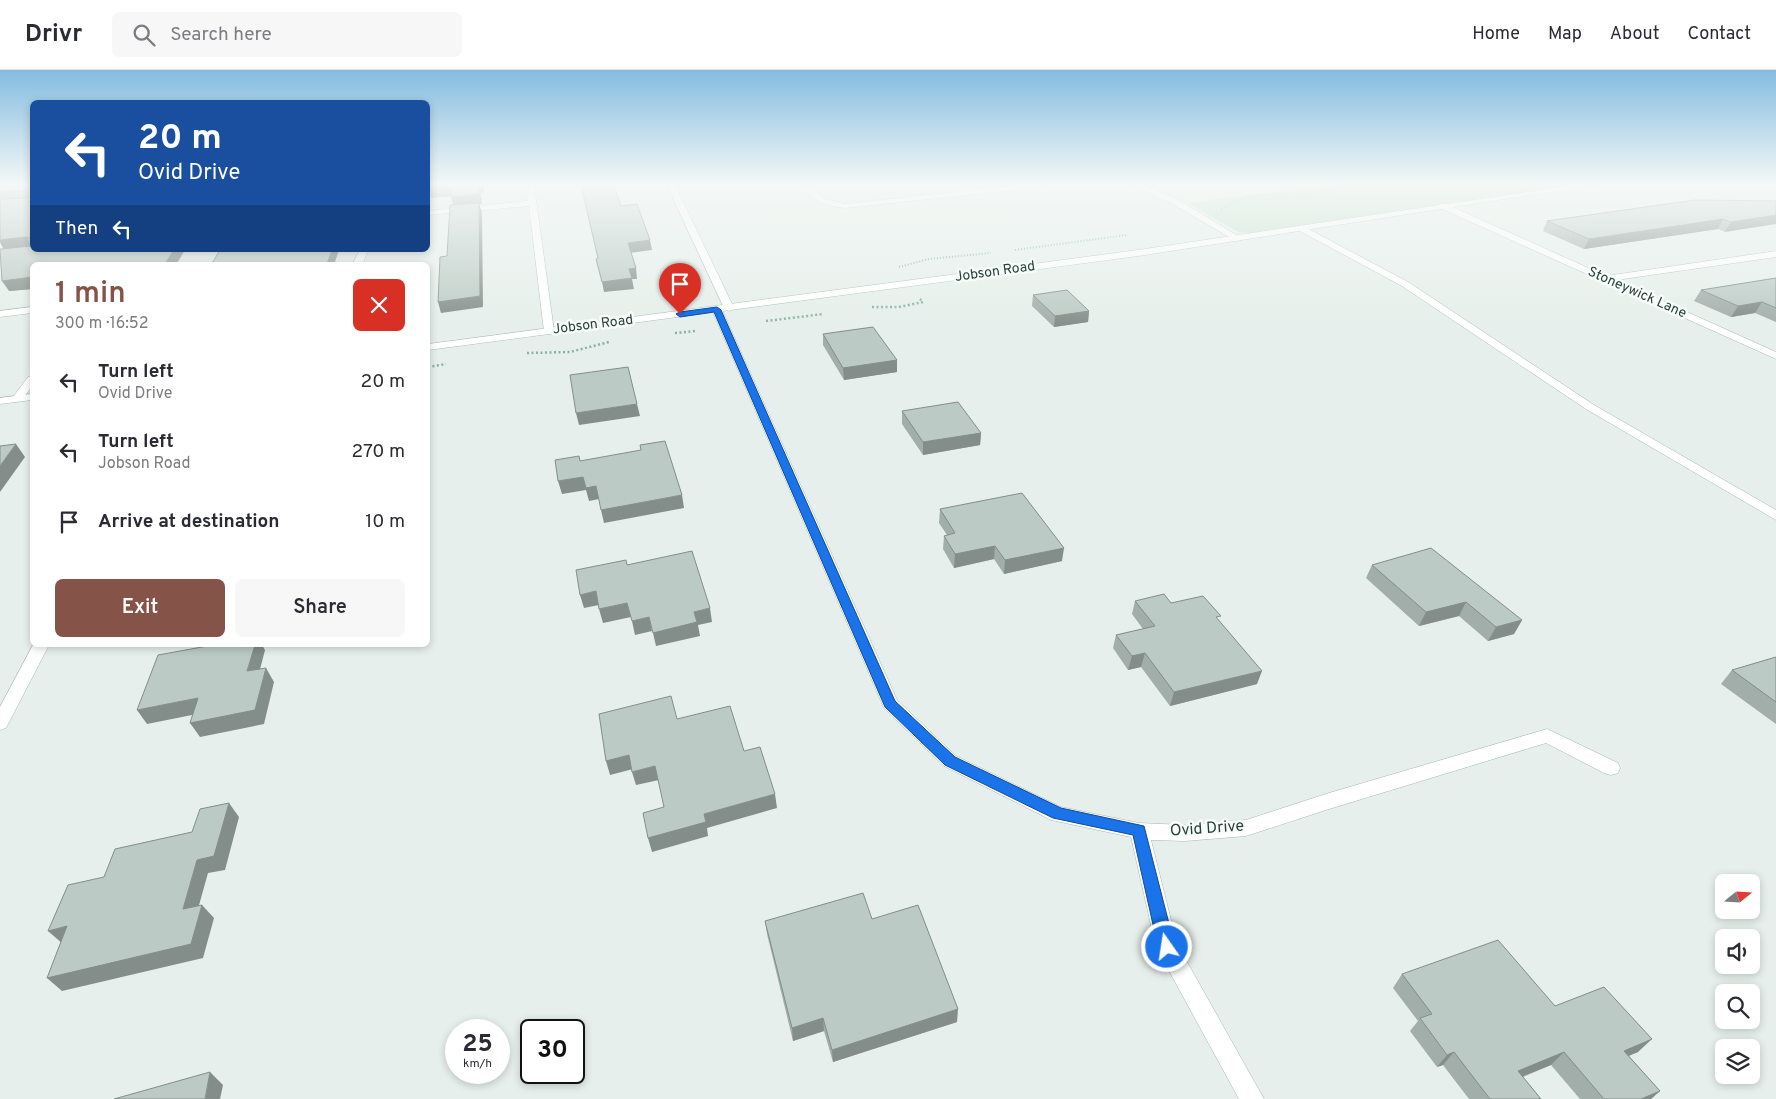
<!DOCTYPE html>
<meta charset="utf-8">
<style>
:root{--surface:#fff;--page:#f7f7f7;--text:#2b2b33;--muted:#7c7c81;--line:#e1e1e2;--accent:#855347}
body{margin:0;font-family:Overpass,sans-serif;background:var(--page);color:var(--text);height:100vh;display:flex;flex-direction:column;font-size:19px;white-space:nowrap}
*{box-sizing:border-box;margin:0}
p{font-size:16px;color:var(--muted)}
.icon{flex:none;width:28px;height:28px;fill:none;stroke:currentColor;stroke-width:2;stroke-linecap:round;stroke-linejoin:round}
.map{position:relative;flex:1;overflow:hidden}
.drawer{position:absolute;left:30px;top:192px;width:400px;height:385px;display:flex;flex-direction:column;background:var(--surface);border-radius:8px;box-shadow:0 2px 8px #0003}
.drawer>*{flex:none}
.banner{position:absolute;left:30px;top:30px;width:400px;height:152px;border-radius:8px;box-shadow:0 2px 8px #0003;background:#1a4fa0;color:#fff;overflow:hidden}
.needle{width:32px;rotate:72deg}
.fabs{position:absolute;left:1715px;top:804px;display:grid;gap:10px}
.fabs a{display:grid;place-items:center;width:45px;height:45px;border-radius:8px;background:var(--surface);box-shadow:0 2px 8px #0003;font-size:25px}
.speed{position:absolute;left:445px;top:949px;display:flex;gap:10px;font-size:25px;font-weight:700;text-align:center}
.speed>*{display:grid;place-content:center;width:65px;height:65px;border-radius:50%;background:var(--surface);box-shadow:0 2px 8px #0003;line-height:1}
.speed small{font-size:12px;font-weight:400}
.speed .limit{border:2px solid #111;border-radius:8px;background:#fff;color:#111}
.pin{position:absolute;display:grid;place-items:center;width:42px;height:42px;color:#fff;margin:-51px -21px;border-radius:50% 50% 50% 0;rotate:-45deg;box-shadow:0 0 5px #0007}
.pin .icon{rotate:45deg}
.me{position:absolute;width:55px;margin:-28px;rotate:347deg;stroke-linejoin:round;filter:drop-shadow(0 0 4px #0008)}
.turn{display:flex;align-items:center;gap:18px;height:105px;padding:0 25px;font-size:22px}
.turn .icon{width:65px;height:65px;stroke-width:2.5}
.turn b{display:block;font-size:35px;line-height:42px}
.then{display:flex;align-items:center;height:48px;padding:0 25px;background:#0003;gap:10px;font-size:19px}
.round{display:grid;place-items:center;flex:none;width:52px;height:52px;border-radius:8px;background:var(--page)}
.overview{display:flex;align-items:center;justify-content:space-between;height:85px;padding:0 25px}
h1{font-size:30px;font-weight:600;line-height:38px;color:var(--accent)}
.cta{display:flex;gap:10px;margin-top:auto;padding:10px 25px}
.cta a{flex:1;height:58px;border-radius:8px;background:var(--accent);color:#fff;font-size:20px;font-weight:600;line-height:58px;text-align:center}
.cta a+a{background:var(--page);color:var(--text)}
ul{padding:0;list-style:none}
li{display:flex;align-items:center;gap:15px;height:70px;padding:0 25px}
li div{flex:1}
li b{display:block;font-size:19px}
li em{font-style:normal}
header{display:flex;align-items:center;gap:30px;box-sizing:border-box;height:70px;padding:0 25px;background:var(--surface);border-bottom:1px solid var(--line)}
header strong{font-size:24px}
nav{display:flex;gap:28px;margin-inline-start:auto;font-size:18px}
.search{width:350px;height:45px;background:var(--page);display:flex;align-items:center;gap:12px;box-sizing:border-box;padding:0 18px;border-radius:8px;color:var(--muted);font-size:19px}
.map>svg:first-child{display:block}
.green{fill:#bfe0c8}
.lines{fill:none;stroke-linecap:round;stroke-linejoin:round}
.lane-casing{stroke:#a8b8b2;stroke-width:1}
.street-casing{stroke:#a8b8b2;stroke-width:1}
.secondary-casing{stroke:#a4bbb3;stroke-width:1}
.path-far1{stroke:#86b3a5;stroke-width:2;stroke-dasharray:1 2;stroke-linecap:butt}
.path{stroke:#86b3a5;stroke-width:2.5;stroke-dasharray:2 2.5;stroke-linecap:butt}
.lane{fill:#fff;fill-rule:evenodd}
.street{fill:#fff;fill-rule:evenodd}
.secondary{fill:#fff;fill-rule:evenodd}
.wall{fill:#a1aea9}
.shaded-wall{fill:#838d89}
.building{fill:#bbcac4;stroke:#838d89}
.route{fill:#1a73e8;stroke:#114b97}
.labels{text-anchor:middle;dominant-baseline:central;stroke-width:5;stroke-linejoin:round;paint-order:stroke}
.far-street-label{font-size:14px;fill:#24423a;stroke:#f7fbf9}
.street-label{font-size:16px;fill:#24423a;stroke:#f7fbf9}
</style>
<header>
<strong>Drivr</strong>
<div class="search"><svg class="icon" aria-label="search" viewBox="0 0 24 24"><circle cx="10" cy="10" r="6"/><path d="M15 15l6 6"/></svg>Search here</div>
<nav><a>Home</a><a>Map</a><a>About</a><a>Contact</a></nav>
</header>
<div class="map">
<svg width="1776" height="1029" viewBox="0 0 1776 1029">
<rect width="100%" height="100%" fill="#e6efeb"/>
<!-- green -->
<polygon class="green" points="1328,115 1582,115 1249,163 1238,162 1188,133"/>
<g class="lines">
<defs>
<g id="lane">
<polygon points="667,115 675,115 734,238 732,240 729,241 724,238"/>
<polygon points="1301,155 1408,212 1594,335 1776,440 1776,450 1586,339 1402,216 1298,160 1297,158"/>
<polygon points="360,180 368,180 362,195 352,195"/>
<polygon points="32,237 32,243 0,247 0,241"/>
<polygon points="32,306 32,316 21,331 13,331 11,329 13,327 28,307"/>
</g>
<g id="street">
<polygon points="526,115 534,115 554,261 549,264 544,261 529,136 428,145 428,141 528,131"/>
<path d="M801 115H809L825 129 845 134 1017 115H1045L1041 117 845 138C826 136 813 131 801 115Z"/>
<polygon points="1132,115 1143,115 1177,129 1243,169 1236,171 1171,133"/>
<polygon points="1440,134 1446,134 1606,206 1776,181 1776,187 1616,210 1776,282 1776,289 1440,138"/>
<polygon points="717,237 722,240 897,630 956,686 1061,737 1139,753 1185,755 1246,750 1329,723 1547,659 1618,693 1620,698 1618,703 1611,705 1604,703 1546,673 1329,739 1246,766 1185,771 1151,770 1177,874 1264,1029 1239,1029 1156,877 1131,767 1051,750 944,696 884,638 712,240"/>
<polygon points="33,575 49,575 6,658 0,660 0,637"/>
</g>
<g id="secondary">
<polygon points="1574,115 1595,115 1138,186 428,280 428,274 1138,180"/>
<polygon points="32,324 32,330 0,334 0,328"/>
</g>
</defs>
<!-- lane casing -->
<use href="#lane" class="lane-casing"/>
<!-- street casing -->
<use href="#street" class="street-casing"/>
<!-- secondary casing -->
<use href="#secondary" class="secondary-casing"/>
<!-- path-far1 -->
<g class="path-far1">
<path d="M1221 140C1250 119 1282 126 1316 123 1330 122 1344 118 1358 115"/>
<polyline points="1015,180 1127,165"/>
<polyline points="899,197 929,189 991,183"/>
</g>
<!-- path -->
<g class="path">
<polyline points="872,237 899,237 923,232 920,229"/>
<polyline points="766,251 824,244"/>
<polyline points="675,263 696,261"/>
<polyline points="527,283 570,282 609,272"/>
<polyline points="428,297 446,294"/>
</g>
<!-- lane -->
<use href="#lane" class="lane"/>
<!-- street -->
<use href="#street" class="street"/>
<!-- secondary -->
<use href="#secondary" class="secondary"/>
</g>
<!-- wall -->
<g class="wall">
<polygon points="0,115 32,115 32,219 9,221 4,179 0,172"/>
<polygon points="1776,131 1725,162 1718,159 1584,179 1543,161 1547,151"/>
<polygon points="1776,208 1776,252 1755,243 1731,247 1694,231 1701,220"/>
<polygon points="1033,225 1089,241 1088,252 1054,257 1032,236"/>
<polygon points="823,264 897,290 897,302 844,310 823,275"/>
<polygon points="902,341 981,363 980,375 923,385 902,354"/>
<polygon points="940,439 1062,491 1004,504 994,489 954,498 943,479 944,466 947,465 939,453"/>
<polygon points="1372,495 1522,550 1514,564 1488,571 1459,546 1419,556 1366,508"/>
<polygon points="1135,531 1171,533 1219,551 1257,614 1170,636 1141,597 1128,600 1113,578 1116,565 1143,559 1132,544"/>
<polygon points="1776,587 1776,654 1721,614 1732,600"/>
<polygon points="872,849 957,952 833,992 824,961 793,971 767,864 765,851"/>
<polygon points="1402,904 1555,936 1638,982 1629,986 1660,1021 1651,1029 1580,1029 1551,995 1523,1007 1541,1029 1469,1029 1443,995 1437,997 1410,961 1418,951 1393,918"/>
</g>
<!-- shaded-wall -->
<g class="shaded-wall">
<polygon points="479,115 484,115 484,123 481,123 482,134 479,134 482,142 483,237 441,243 438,232 480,226 451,127"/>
<polygon points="452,116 454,126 431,128 428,119"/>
<polygon points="1776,145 1776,154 1725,162 1731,152"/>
<polygon points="1723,149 1718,159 1584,179 1589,169"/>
<polygon points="26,167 32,177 4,180 0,172 0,170"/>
<polygon points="650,170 652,180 629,183 628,173"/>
<polygon points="174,180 185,180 176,195 164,195"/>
<polygon points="332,180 339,180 334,195 316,195"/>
<polygon points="636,198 637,209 632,209 634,219 604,222 602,212 629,199"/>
<polygon points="32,207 32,219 9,221 2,211"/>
<polygon points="1762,232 1755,243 1731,247 1738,236"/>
<polygon points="1089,241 1088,252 1054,257 1055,246"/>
<polygon points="897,290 897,302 844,310 843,298"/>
<polygon points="637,334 640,346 579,355 576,343"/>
<polygon points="981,363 980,375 923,385 923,372"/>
<polygon points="16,374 25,387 0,422 0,396"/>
<polygon points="583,407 596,416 599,429 589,431 586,420 562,424 558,411"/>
<polygon points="682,425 684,438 604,453 601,440"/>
<polygon points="995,476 994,489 954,498 955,484"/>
<polygon points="1064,478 1062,491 1004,504 1005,490"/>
<polygon points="596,521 599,535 584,538 580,525"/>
<polygon points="1466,532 1459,546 1419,556 1426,542"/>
<polygon points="627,533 631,547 603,553 599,539"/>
<polygon points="710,538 712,552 698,555 700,566 656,576 653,563 694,542"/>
<polygon points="649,547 652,561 635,565 632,551"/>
<polygon points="1522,550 1514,564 1488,571 1496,557"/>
<polygon points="255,575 262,575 265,580 256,615 247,601"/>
<polygon points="1145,583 1141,597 1128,600 1132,586"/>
<polygon points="266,598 274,612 264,654 200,667 190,653"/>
<polygon points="1262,601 1257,614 1170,636 1174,622"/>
<polygon points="198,628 207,642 147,654 137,640"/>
<polygon points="629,685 633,699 610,705 606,691"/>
<polygon points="655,696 659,710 636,715 632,702"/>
<polygon points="775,724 777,738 707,758 708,766 652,782 648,768 704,744"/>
<polygon points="229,733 239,747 225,800 208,803 194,853 183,839 197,790"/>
<polygon points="202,835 214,848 203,888 62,921 47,908"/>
<polygon points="67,856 63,874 48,861"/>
<polygon points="958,939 957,952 833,992 832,980"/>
<polygon points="823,948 824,961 793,971 792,958"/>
<polygon points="1652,969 1638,982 1610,993 1624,981"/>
<polygon points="1454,982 1443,995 1437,997 1447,985"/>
<polygon points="1564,982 1551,995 1506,1013 1518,1001"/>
<polygon points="210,1002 223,1015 220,1029 205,1029"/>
<polygon points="1660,1021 1651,1029 1641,1029"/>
</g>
<!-- building -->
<g class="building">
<polygon points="0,115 32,115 32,168 26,167 0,170 0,129 27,128 29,127 27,121 0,122"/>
<polygon points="428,115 479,115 479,124 451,127 452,116 428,119"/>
<polygon points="581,115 614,115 621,136 637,134 650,170 628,173 636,198 629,199 632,208 602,212 596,189 598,188"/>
<polygon points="1695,130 1776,131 1776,145 1731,152 1723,149 1589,169 1547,151"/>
<polygon points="479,133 480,226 438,232 440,187 447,186 450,135"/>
<polygon points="32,176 32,180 174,180 164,195 32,195 32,207 2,211 0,179"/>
<polygon points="220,180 332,180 327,194 316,195 211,195"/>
<polygon points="1776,208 1776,238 1762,232 1738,236 1701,220"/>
<polygon points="1067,220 1089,241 1055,246 1033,225"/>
<polygon points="873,257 897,290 843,298 823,264"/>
<polygon points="628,297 637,334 576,343 570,305"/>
<polygon points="958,332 981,363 923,372 902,341"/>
<polygon points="665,371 682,425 601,440 596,416 586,418 583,407 558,411 555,390 579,386 580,391 641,380 640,375"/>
<polygon points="16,374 0,396 0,376"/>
<polygon points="1022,423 1064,478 1005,490 995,476 955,484 944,466 955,463 940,439"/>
<polygon points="1431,478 1522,550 1496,557 1466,532 1426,542 1372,495"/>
<polygon points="692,481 710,538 694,542 697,552 653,563 649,547 632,551 627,533 599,539 596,521 580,525 576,500 626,490 627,495"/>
<polygon points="1164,524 1171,533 1203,526 1221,546 1216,547 1262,601 1174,622 1145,583 1132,586 1116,565 1155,556 1135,531"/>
<polygon points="213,575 255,575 247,601 266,598 255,640 190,653 198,628 137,640 158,585"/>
<polygon points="1776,587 1776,632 1732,600"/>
<polygon points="671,626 677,649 730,636 744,681 760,677 775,724 704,744 706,752 648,768 643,743 664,737 655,696 632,702 629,685 606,691 599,644"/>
<polygon points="229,733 214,786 197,790 183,839 202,835 191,874 47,908 67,856 48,861 68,815 104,807 115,779 192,762 200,739"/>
<polygon points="863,823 872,849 918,835 958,939 832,980 823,948 792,958 765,851"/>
<polygon points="1498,870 1555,936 1604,917 1652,969 1624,981 1660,1021 1641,1029 1604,1029 1564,982 1518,1001 1541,1029 1490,1029 1454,982 1447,985 1420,948 1432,944 1402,904"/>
<polygon points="210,1002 205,1029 114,1029"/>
</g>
<!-- sky -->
<linearGradient id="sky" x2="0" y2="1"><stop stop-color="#84bce0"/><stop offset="0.44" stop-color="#f4f8f6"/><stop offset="1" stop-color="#f4f8f6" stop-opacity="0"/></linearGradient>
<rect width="1776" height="259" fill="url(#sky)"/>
<!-- route -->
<polygon class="route" points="717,237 721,240 895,631 955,687 1061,738 1144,756 1175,877 1172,883 1167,885 1161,883 1158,877 1133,765 1053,748 945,695 885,637 714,242 680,247 676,244 680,242"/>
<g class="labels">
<!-- far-street labels -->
<g class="far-street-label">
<text transform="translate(995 202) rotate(-8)">Jobson Road</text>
<text transform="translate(1637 223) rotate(24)">Stoneywick Lane</text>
<text transform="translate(593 255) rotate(-7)">Jobson Road</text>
</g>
<!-- street labels -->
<g class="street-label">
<text transform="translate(1207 759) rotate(-4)">Ovid Drive</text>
</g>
</g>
</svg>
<div class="fabs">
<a><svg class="needle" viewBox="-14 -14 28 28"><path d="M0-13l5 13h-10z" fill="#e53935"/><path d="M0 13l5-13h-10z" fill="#7c7c81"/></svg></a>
<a><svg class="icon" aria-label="sound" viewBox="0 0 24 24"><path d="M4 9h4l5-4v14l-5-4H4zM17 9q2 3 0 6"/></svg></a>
<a><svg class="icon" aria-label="search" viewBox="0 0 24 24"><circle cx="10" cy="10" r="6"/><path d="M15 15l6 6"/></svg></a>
<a><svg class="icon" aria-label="layers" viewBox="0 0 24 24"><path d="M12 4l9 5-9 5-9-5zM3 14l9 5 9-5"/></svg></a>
</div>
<div class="speed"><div>25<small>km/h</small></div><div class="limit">30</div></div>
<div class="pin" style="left:680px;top:244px;background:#d93025"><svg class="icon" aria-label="arrive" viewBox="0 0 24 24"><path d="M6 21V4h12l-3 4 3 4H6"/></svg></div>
<svg class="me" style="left:1167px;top:877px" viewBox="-20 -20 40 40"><circle r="17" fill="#1a73e8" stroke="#fff" stroke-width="3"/><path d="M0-11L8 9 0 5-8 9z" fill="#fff"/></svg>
<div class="banner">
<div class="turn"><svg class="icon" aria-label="left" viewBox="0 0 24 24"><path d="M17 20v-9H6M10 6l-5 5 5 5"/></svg><div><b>20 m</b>Ovid Drive</div></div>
<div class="then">Then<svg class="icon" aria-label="left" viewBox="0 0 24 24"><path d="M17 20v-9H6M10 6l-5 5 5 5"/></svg></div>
</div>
<section class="drawer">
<div class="overview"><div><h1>1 min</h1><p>300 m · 16:52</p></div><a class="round" style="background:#d93025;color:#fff"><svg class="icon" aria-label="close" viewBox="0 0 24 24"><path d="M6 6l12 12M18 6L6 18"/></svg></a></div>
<ul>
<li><svg class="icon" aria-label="left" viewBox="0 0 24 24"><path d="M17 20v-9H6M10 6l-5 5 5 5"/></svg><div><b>Turn left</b><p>Ovid Drive</p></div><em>20 m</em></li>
<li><svg class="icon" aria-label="left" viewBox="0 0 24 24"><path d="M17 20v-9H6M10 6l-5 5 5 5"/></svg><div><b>Turn left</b><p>Jobson Road</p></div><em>270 m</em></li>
<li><svg class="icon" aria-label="arrive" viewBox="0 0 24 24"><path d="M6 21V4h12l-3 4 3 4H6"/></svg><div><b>Arrive at destination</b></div><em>10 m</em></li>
</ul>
<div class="cta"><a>Exit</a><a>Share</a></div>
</section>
</div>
